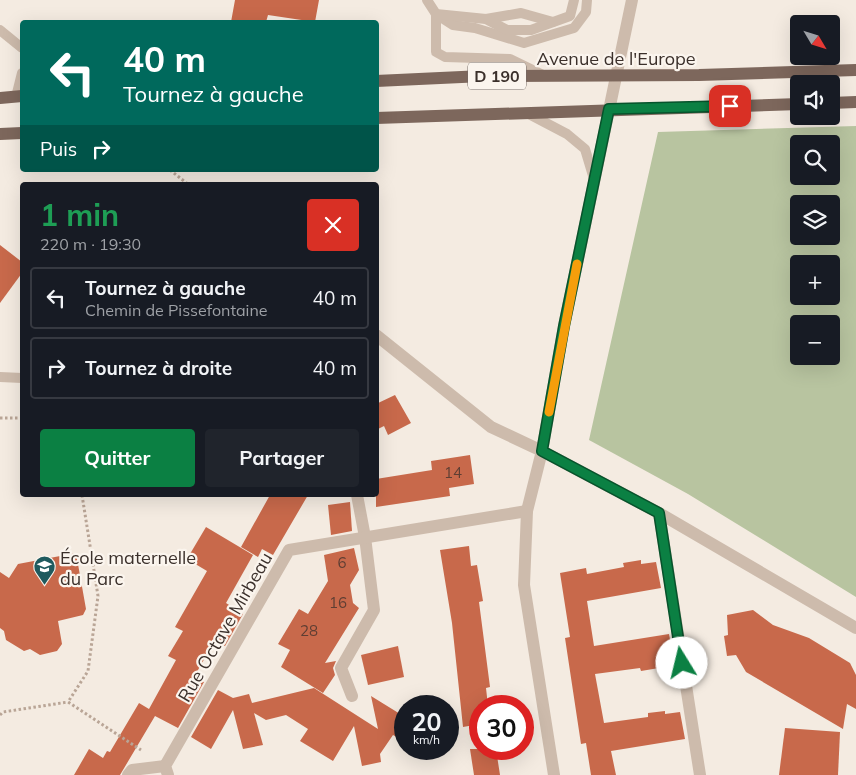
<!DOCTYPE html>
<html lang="fr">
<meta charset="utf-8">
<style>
:root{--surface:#171b24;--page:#20242c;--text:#f1f3f6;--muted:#9ea1a6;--line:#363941;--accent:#0b8043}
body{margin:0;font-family:Mulish,sans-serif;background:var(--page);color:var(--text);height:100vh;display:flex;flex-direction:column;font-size:19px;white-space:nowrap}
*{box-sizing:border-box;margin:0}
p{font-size:16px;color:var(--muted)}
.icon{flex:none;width:28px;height:28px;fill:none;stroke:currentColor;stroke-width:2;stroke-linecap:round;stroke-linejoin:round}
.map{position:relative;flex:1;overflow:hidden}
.side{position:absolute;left:20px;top:182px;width:359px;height:315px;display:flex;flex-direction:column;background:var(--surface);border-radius:5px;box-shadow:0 5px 20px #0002}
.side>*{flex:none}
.top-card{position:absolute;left:20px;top:20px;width:359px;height:152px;border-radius:5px;box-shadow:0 5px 20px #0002;background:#00695c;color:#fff;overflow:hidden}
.needle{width:32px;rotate:128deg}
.buttons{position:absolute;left:790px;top:15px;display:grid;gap:10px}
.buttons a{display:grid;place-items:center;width:50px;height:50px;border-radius:5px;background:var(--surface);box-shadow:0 5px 20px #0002;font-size:25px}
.speed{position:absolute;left:394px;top:695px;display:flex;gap:10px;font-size:25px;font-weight:700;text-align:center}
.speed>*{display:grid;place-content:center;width:65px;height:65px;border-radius:50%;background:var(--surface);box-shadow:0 5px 20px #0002;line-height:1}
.speed small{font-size:12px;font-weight:400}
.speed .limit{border:8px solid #d22;background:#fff;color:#111}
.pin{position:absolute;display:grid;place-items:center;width:42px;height:42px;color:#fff;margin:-21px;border-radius:10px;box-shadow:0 2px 8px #0006}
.me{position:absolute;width:55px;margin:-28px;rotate:351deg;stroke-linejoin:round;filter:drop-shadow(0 0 4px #0008)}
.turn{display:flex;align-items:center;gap:18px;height:105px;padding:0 20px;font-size:22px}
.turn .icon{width:65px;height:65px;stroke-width:2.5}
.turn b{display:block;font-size:35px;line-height:42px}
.then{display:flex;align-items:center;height:48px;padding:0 20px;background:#0003;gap:10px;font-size:19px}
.round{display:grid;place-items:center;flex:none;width:52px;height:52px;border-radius:5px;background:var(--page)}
.head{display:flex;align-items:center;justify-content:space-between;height:85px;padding:0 20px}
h1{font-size:30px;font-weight:700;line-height:38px;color:#1e9e55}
.button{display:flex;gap:10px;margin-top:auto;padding:10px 20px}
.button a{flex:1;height:58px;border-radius:5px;background:var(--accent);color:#fff;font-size:20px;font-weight:700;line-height:58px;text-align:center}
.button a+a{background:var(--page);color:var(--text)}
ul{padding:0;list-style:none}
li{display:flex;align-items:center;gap:15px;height:62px;margin:0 10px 8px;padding:0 10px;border:2px solid var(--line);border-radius:5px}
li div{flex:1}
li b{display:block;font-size:19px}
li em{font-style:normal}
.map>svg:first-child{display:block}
.green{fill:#b8c4a0;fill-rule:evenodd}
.building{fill:#c8694b}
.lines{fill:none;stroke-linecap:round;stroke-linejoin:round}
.path{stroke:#b9a596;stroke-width:3;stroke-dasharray:2.5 2.5;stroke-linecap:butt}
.lane{stroke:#cdbbac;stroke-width:10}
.street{stroke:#cdbbac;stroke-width:12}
.primary{stroke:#7d675c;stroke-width:12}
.route-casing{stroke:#07532c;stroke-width:12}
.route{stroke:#0b8043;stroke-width:9}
.slow{stroke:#f59e0b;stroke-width:9}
.labels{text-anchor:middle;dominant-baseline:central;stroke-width:4.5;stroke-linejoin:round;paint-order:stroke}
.number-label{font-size:15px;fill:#5e3e33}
.shield{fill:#fbf5ee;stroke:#756b66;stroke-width:1}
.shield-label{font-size:16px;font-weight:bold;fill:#3b302b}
.street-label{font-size:18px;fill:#3b302b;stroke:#fbf5ee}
.poi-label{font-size:18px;fill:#3b302b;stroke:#fbf5ee;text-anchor:start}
</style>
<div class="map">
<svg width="856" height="775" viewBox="0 0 856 775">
<rect width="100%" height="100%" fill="#f4ebe1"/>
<!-- green -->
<path class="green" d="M856 126V597L688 494 589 440 658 132ZM799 144H831V176H799ZM799 204H831V236H799ZM799 264H831V296H799ZM799 324H831V356H799Z"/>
<!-- building -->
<g class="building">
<polygon points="235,0 319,0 315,22 268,15 266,22 231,22"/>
<polygon points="0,245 22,262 22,273 0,303"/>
<polygon points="395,395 411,423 388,435 384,426 376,430 376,404"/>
<polygon points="470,455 474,484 449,488 450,496 376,507 376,479 432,470 431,461"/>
<polygon points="270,495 308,495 273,555 262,549 258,557 241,547"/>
<polygon points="350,502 352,531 331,535 328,505"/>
<polygon points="206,527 253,555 226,603 243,614 225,646 215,640 194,677 204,682 178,728 155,716 120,775 74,775 89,749 103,758 107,751 110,752 139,703 149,709 176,660 168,656 183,631 175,627 207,571 187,559"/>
<polygon points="469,546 471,566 477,565 483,601 479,602 490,687 486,688 488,706 480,706 480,724 463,727 452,623 440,550"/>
<polygon points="354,548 359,570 350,585 353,603 359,608 325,663 336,661 333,668 335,675 323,693 281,667 290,650 278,644 299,609 308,614 328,581 324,555"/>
<polygon points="76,553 86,609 83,615 58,621 62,644 57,651 40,655 30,649 24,651 6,640 4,631 0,628 0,572 9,578 18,564"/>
<polygon points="641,560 641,564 656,562 661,588 587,601 594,646 669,634 674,662 658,664 659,668 641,671 640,668 595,674 604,723 648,717 648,713 665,711 665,714 680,712 685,739 611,751 616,775 591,775 586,743 581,744 565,638 570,637 560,573 586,568 587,574 624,567 623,563"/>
<polygon points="753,610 773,625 809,638 850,663 856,675 856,709 847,704 843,729 746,672 736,655 727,656 724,636 728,635 727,615"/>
<polygon points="398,646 404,677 368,685 361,655"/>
<polygon points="314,688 378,729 371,696 405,717 405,742 393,735 380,754 381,762 362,766 354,726 333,761 300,741 308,729 286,715 266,720 254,713 263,745 243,749 233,710 211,749 191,737 218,690 233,698 249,694 252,703"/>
<polygon points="785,728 840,732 838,775 779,775"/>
<polygon points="470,749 496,749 500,775 474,775"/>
</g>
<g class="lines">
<!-- path -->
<g class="path">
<polyline points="170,170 189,185"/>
<polyline points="0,418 22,418"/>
<polyline points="82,495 98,596 88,671 68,702 141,750"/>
<polyline points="0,715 3,712 68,702"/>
</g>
<!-- lane -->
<g class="lane">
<polyline points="427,0 436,14 453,25 475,28 524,43 574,28 586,12 587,0"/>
<polyline points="486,19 521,13 553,22"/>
<polyline points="0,30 22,48"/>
<polyline points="543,75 510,59 445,57 436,52 436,14 486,19 507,30 531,30 570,16 574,0"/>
<polyline points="16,97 22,73"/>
<polyline points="527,113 567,134 585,149 594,179"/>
<polyline points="0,377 22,378"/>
</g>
<!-- street -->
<g class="street">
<polyline points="376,335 491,427 542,451 659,513 856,628"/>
<polyline points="659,513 700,775"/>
<polyline points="352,696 341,668 374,610 365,537 357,495"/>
<polyline points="128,775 132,770 165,766"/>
<polyline points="168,775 165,766 289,550 527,511"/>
<polyline points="554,775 524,585 527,511 542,451 564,326 632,0"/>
</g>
<!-- primary -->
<g class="primary">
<polyline points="376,81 483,76 699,75 856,70"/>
<polyline points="0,98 22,96"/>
<polyline points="831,103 856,102"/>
<polyline points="376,118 799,104"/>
<polyline points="0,134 22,133"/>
</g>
</g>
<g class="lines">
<defs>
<polyline id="route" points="682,663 659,513 542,451 564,326 609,109 730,106"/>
</defs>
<!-- route casing -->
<use href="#route" class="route-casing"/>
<!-- route -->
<use href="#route" class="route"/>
<!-- slow -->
<polyline class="slow" points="549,412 577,264"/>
</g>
<!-- icons -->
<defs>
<symbol id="school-pin" viewBox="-11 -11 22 30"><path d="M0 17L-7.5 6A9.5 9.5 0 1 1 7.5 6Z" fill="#1f5a5e" stroke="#fbf5ee"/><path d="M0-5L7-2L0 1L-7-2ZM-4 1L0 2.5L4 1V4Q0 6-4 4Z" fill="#fff"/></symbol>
</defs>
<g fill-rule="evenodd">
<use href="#school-pin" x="32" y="554" width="25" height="34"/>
</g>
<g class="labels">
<!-- number labels -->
<g class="number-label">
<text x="453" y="472">14</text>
<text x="342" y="562">6</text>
<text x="338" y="602">16</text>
<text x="309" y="630">28</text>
</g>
<!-- shield labels -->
<rect class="shield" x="468" y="62.5" width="58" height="27" rx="4"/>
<g class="shield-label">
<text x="497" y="76">D 190</text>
</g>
<!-- street labels -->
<g class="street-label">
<text x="616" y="58">Avenue de l'Europe</text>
<text transform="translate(225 627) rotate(-60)">Rue Octave Mirbeau</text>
</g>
<!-- poi labels -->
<g class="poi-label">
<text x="60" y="557">École maternelle<tspan x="60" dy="21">du Parc</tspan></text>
</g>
</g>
</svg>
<div class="buttons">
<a><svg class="needle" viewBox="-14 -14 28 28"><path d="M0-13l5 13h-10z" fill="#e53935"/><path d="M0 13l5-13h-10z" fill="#9ea1a6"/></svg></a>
<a><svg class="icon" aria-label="sound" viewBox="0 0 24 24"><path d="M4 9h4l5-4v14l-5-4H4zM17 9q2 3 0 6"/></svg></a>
<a><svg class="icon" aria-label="search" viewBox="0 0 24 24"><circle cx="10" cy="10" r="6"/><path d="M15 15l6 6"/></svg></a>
<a><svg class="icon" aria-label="layers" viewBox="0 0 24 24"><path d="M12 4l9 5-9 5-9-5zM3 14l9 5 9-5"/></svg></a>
<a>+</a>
<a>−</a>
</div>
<div class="speed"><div>20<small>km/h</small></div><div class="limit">30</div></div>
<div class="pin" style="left:730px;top:106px;background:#d93025"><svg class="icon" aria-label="arrive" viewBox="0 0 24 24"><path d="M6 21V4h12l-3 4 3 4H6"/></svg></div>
<svg class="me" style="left:682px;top:663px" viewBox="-20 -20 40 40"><circle r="19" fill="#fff"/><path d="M0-13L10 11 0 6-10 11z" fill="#0b8043"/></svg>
<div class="top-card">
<div class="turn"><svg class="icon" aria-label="left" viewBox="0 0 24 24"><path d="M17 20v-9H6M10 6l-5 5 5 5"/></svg><div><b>40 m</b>Tournez à gauche</div></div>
<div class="then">Puis<svg class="icon" aria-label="right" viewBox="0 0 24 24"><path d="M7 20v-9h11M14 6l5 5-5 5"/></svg></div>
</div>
<section class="side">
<div class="head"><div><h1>1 min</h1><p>220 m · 19:30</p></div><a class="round" style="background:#d93025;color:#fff"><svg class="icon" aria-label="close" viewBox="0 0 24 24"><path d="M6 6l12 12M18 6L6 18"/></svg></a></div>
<ul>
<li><svg class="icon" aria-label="left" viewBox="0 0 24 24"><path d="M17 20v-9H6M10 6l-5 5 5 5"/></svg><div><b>Tournez à gauche</b><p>Chemin de Pissefontaine</p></div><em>40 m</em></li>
<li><svg class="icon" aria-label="right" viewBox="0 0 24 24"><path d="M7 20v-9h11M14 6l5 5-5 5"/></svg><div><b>Tournez à droite</b></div><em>40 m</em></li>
</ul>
<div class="button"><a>Quitter</a><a>Partager</a></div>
</section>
</div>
